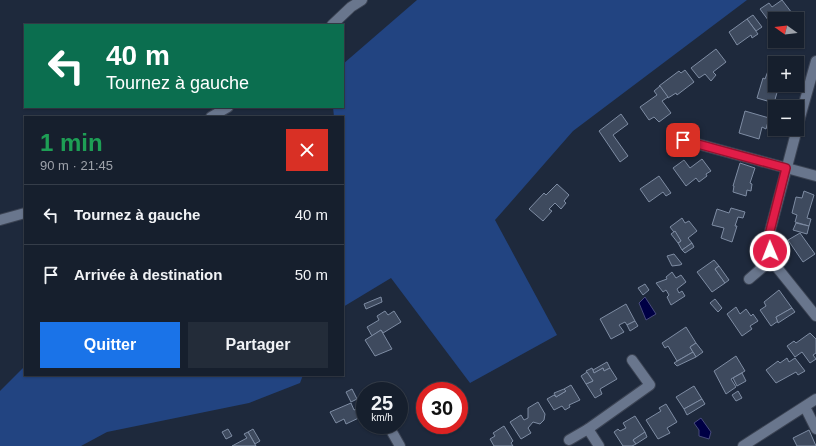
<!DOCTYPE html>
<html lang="fr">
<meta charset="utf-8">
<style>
:root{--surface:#161f2d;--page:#232c39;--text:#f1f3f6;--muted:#9ea2aa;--line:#353d49;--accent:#1a73e8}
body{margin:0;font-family:Helvetica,sans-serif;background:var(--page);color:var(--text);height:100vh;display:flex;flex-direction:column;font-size:15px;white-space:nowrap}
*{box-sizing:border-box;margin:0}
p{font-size:13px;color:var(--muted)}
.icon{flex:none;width:22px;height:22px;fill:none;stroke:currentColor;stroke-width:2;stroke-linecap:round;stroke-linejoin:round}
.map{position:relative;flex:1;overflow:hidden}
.sheet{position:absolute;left:24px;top:116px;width:320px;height:260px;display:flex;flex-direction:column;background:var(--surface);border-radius:0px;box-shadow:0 1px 3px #0004,0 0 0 1px var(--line)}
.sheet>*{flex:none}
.guide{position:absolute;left:24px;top:24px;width:320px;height:84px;border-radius:0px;box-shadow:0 1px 3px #0004,0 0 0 1px var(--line);background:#0b6e4f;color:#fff;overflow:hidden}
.needle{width:26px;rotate:284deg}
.buttons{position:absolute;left:768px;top:12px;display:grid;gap:8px}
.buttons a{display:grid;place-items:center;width:36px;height:36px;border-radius:0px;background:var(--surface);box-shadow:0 1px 3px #0004,0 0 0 1px var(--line);font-size:20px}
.speed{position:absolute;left:356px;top:382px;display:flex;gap:8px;font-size:20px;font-weight:700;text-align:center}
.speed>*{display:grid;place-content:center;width:52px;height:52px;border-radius:50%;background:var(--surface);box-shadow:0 1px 3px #0004,0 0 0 1px var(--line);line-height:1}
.speed small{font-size:10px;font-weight:400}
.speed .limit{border:6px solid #d22;background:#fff;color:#111}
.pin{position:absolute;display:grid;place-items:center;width:34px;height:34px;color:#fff;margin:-17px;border-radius:8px;box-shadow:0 2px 6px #0006}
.me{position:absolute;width:44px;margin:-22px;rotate:359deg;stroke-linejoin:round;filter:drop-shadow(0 0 3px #0008)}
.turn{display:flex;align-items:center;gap:14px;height:84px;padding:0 16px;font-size:18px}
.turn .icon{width:52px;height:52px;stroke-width:2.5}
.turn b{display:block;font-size:28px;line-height:34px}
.round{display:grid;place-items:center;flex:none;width:42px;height:42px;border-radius:0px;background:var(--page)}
.overview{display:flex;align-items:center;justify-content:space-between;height:68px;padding:0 16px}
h1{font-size:24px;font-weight:800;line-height:30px;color:#1e9e55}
.action{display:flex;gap:8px;margin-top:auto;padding:8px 16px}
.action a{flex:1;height:46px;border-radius:0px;background:var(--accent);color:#fff;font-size:16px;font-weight:800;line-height:46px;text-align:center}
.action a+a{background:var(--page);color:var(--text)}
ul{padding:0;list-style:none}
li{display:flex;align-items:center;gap:12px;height:60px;padding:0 16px;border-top:1px solid var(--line)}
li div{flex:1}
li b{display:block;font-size:15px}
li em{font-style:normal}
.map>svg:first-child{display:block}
.green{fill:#224481}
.water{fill:#004;stroke:#474a7c}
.building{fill:#3e4a5e;stroke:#7e8ca3}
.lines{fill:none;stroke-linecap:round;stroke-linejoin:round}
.street-casing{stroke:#3b4353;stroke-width:12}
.street{stroke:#69768d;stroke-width:10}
.route-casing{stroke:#92132f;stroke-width:10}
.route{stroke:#e11d48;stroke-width:7}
</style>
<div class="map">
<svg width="816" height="446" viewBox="0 0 816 446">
<rect width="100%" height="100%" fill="#1e293c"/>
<!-- green -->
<g class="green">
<polygon points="417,0 747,0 573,131 495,220 557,335 470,383 391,278 343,307 343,117 334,117 333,107 343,107 343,64"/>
<polygon points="25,366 25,375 303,375 300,383 249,403 107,432 81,446 0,446 0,391"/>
</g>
<!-- water -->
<g class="water">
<polygon points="645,297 656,314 646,320 639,303"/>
<polygon points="701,418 711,432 709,439 699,436 699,430 694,423"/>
</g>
<!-- building -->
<g class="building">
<polygon points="782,0 795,17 791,19 775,19 774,28 760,9 769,3 772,7"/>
<polygon points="753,15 762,27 756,31 747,19"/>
<polygon points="747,19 758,34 752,38 751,35 737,45 729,32"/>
<polygon points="716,49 726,62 713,72 716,75 711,81 705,74 699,78 691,68"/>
<polygon points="685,70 694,82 677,95 676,93 668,98 659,86 679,71 681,73"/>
<polygon points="768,71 775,73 775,85 782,85 781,90 778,89 774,103 757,98 763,78 765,79"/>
<polygon points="660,86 668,97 662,101 671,113 659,122 654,117 649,120 640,107 657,95 654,91"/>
<polygon points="745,111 769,118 766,129 762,127 759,139 739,133"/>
<polygon points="621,114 628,124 613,135 628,156 620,162 599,131"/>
<polygon points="702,159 711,171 706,174 707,176 699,182 696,178 686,186 673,168 684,160 690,168"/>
<polygon points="740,163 755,168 750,183 752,184 751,191 747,190 746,196 733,192 734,186 733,186"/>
<polygon points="659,176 671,193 666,196 663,192 649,202 640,189"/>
<polygon points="557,184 569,195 564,201 566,203 561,209 555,203 549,209 552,211 543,221 529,209 544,193 546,195"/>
<polygon points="804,191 814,195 807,218 811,219 809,226 795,222 797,215 792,213 796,197 802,198"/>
<polygon points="731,208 745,212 743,218 738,217 735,226 737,226 732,242 721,238 724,228 712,225 717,209 729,213"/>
<polygon points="682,218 685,223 689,221 697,231 688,238 692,243 682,250 678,243 681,241 670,227"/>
<polygon points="796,223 809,226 807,234 793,230"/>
<polygon points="675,231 681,241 678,243 671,234"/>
<polygon points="800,233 815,254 803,262 788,240"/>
<polygon points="692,243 694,247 685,253 682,250"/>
<polygon points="674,254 682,264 680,265 672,266 667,256"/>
<polygon points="714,260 719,266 715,269 725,283 712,292 697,272"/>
<polygon points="719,266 729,280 725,283 715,269"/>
<polygon points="672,272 676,278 681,275 686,282 677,289 679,293 682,291 685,296 671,305 667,297 669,295 666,290 663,292 656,283 667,279 666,277"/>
<polygon points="645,284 649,290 643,295 638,288"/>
<polygon points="779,290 792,308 776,317 778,321 771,326 760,310 766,306 764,302"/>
<polygon points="381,297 382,302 366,309 364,304"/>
<polygon points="715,299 722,308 718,312 710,303"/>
<polygon points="626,304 635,321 627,325 625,322 619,325 624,332 611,339 600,319"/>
<polygon points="736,307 740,314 746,309 751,316 753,314 758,321 750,326 752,329 742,336 727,314"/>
<polygon points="792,308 795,312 778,323 776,317"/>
<polygon points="385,311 388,315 394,311 401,322 383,333 381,330 372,336 367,327 379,320 377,316"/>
<polygon points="635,321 638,326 630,331 627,325"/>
<polygon points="686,327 696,343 690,347 693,352 677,361 668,346 665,348 662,343"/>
<polygon points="381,330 392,349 375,356 365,340"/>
<polygon points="810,333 816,339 816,353 813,355 816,359 810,363 802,352 795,357 787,346 794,341 796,343"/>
<polygon points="696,343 703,352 696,357 690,347"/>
<polygon points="693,352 696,357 677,366 674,363"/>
<polygon points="736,356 745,371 731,379 736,387 726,394 714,371"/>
<polygon points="787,358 789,362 795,358 805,371 798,375 796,372 776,383 766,370 778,361 780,363"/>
<polygon points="607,362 610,368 604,371 603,368 594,373 593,370"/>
<polygon points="592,368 594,373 603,368 604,371 610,368 617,379 600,389 602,394 595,398 586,384 593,381 586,371"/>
<polygon points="587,372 593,381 586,384 581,376"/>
<polygon points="742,373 746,381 737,386 733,378"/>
<polygon points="571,385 580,400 569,405 570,407 565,410 562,406 554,410 547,399 554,395 556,397 566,391 564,389"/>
<polygon points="694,386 702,399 684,409 676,397"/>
<polygon points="352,389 357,399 351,402 346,392"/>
<polygon points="564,389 566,391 556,397 554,393"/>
<polygon points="738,391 742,398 736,401 732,395"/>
<polygon points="702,399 705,404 687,415 684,409"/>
<polygon points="538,402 545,414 544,420 540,424 533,422 528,428 531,433 521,439 510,422 521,415 524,420 528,418 528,408"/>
<polygon points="351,403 354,410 361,407 365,415 346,424 344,419 336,423 330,412"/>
<polygon points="666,404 677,422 667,428 670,433 658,439 646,420 661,411 659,408"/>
<polygon points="635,416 645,432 633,440 636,444 632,446 623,446 614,432 618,429 620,431 626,428 623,423"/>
<polygon points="504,426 513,441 511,443 513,446 494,446 490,439 495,436 493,433"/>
<polygon points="228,429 232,436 226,439 222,432"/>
<polygon points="253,429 260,441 255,444 248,432"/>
<polygon points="809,430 816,446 797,446 793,438"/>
<polygon points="248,432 256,446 232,446 247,438 244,434"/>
<polygon points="645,432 647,437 636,444 633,440"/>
</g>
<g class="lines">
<defs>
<g id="street">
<polyline points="332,25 351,7 362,0"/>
<polyline points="211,117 228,107"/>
<polyline points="797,128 816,61"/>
<polyline points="797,129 770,231 771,260 816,316"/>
<polyline points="683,140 816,176"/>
<polyline points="0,220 25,213"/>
<polyline points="749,279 771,260"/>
<polyline points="805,407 816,429"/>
<polyline points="388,425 400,446"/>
<polyline points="588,429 650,385 632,360"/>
<polyline points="569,440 588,429 599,446"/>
<polyline points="743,446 816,399"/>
</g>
</defs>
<!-- street casing -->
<use href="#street" class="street-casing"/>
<!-- street -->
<use href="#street" class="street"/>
</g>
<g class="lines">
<defs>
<polyline id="route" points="683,140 786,168 770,231 770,251"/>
</defs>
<!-- route casing -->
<use href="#route" class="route-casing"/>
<!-- route -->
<use href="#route" class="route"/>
</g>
</svg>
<div class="buttons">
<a><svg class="needle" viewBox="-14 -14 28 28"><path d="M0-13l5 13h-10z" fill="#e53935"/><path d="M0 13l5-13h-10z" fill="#9ea2aa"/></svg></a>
<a>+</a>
<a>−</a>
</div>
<div class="speed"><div>25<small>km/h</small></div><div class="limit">30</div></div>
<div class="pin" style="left:683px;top:140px;background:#d93025"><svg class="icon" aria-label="arrive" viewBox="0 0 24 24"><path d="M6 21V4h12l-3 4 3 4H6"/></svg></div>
<svg class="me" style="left:770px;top:251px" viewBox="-20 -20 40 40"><circle r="17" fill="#e11d48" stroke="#fff" stroke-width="3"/><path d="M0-11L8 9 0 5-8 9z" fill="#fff"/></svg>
<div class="guide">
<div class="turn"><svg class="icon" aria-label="left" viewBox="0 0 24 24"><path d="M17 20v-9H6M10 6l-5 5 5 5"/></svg><div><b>40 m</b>Tournez à gauche</div></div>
</div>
<section class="sheet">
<div class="overview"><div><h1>1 min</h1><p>90 m · 21:45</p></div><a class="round" style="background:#d93025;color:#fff"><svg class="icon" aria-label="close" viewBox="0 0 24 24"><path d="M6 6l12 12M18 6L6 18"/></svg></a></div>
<ul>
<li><svg class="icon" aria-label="left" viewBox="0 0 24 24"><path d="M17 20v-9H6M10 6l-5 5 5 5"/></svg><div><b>Tournez à gauche</b></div><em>40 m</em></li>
<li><svg class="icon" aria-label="arrive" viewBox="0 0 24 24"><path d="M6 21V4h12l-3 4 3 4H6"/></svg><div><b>Arrivée à destination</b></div><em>50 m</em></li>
</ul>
<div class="action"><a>Quitter</a><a>Partager</a></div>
</section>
</div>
